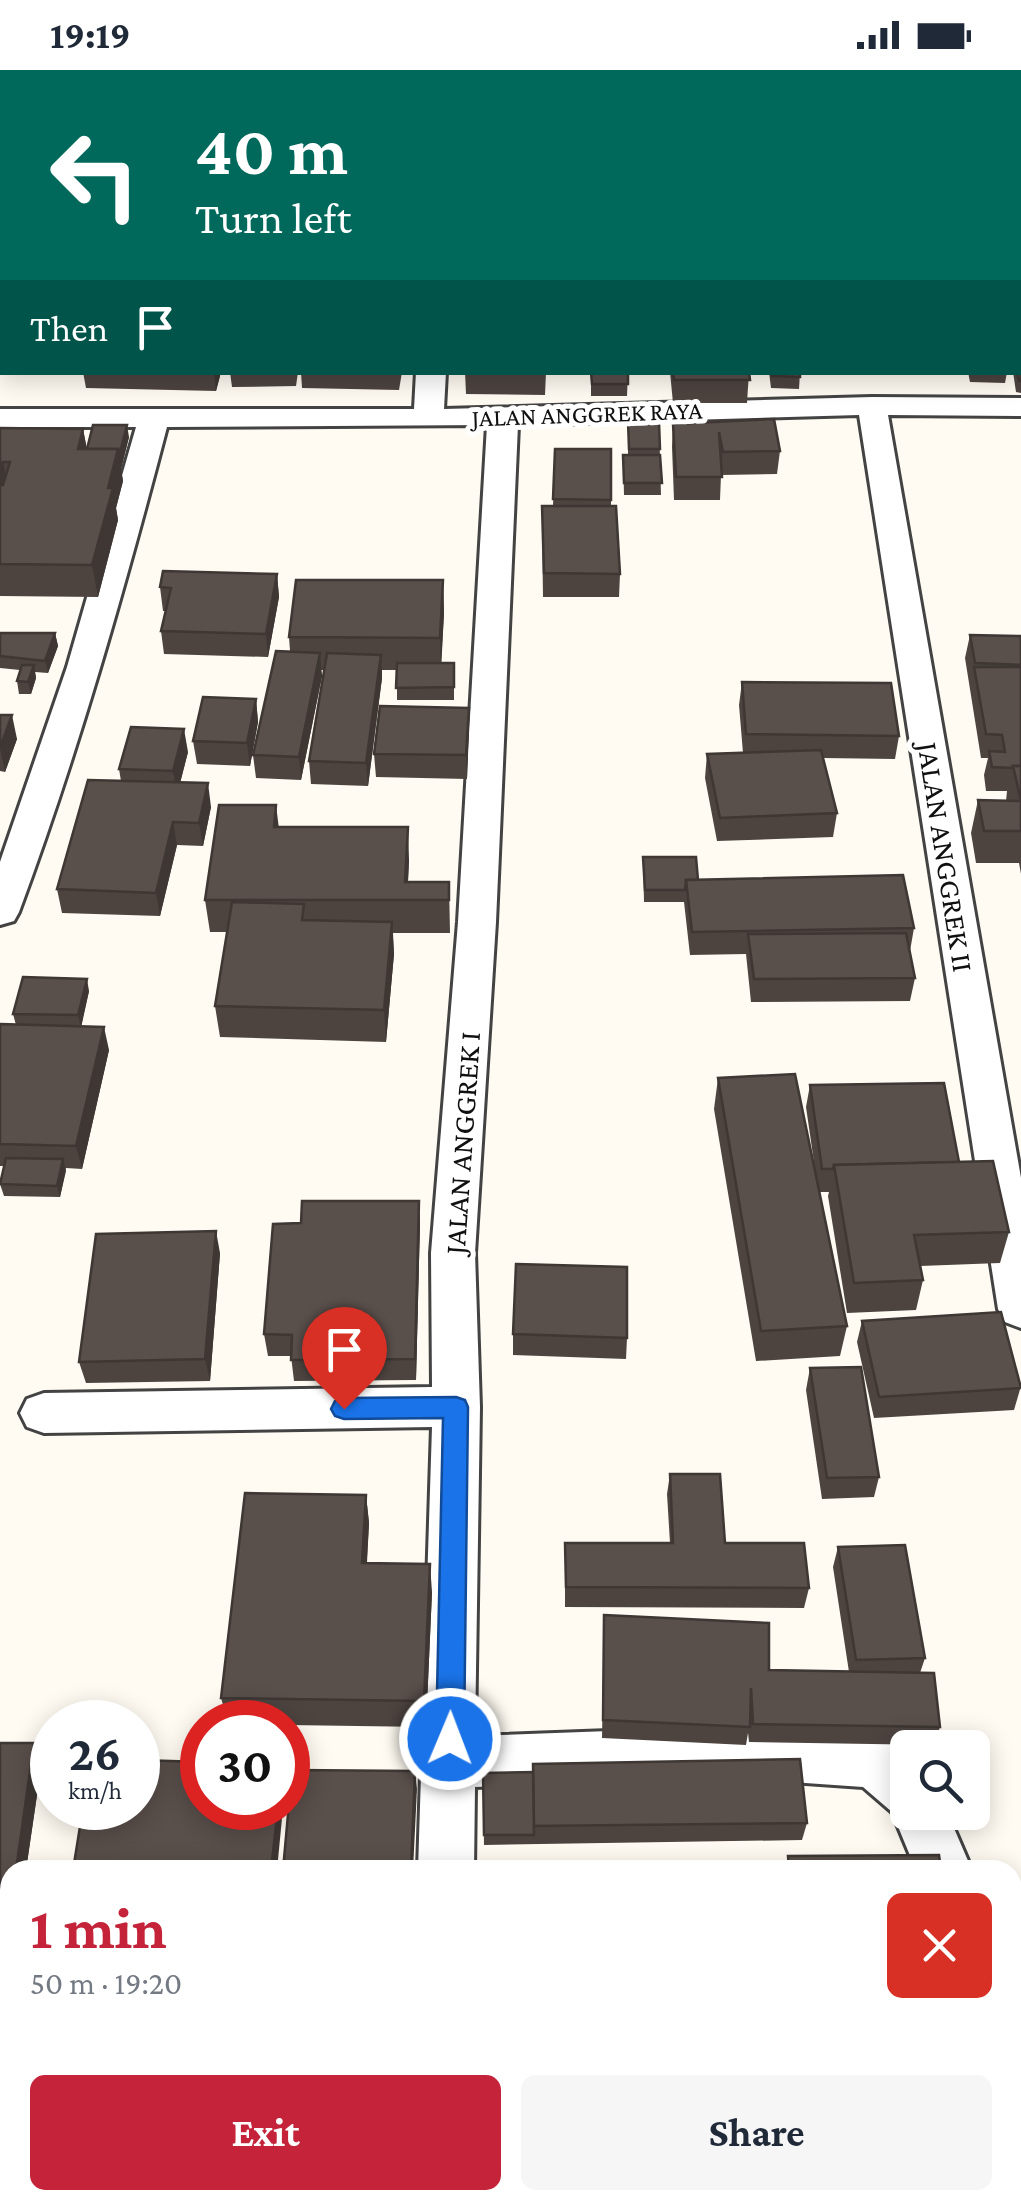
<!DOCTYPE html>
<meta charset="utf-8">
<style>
:root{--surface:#fff;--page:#f6f6f7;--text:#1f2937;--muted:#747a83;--accent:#c42339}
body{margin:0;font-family:"Crimson Pro",serif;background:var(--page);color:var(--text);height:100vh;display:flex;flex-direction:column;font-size:38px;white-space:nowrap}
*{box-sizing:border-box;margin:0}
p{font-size:32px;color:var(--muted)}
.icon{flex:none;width:55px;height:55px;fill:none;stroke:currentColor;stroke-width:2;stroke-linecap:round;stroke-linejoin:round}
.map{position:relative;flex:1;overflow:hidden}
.sheet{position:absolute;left:0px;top:1790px;width:1022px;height:350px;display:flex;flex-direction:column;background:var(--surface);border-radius:30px 30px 0 0;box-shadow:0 5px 25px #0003}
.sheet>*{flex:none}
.top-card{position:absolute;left:0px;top:0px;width:1022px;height:305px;box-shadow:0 5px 25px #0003;background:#00695c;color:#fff;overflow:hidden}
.tools{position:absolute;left:890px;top:1660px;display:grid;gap:20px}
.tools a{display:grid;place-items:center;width:100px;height:100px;border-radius:15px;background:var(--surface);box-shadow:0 5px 25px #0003;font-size:50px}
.speed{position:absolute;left:30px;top:1630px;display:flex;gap:20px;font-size:50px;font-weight:700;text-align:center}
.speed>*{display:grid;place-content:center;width:130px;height:130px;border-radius:50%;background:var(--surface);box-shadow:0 5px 25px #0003;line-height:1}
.speed small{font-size:25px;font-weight:400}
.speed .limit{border:15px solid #d22;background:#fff;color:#111}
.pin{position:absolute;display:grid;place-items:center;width:85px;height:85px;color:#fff;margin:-102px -42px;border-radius:50% 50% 50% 0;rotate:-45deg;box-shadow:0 0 10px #0007}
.pin .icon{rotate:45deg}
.me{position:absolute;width:110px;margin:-55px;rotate:1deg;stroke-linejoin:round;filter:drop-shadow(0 0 8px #0008)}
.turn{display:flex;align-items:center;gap:35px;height:210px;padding:0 30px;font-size:45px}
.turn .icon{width:130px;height:130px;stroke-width:2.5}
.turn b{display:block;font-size:70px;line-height:85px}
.then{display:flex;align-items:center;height:95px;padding:0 30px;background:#0003;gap:20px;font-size:38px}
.round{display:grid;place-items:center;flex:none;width:105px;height:105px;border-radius:15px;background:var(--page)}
.head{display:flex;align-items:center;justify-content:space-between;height:170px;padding:0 30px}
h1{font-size:60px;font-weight:700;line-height:75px;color:var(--accent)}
.primary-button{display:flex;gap:20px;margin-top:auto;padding:20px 30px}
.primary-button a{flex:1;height:115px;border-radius:15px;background:var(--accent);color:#fff;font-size:40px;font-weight:700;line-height:115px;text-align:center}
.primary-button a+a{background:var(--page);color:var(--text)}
.status{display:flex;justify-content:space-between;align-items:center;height:70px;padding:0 50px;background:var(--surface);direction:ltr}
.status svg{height:28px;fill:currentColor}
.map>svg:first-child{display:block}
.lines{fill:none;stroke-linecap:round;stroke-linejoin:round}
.minor-casing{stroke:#434343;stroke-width:6}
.minor{fill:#fff;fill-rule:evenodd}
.wall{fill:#4d4440}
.shaded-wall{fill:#3e3734}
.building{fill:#594f4b;stroke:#3e3734;stroke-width:2.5}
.route{fill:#1a73e8;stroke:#114b97;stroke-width:2.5}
.labels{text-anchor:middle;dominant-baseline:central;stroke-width:10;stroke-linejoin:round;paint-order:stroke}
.far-street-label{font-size:25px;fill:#101010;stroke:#fff}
.street-label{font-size:30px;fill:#101010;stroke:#fff}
</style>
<div class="status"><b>19:19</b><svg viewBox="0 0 49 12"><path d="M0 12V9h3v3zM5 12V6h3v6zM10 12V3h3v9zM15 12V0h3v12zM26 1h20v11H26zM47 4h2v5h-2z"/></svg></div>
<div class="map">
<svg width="1021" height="2140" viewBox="0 0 1021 2140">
<rect width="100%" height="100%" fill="#fffbf2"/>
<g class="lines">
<defs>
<g id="minor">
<rect x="440" y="0" width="24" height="2"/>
<rect x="0" y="77" width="2" height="16"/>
<rect x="1020" y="210" width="1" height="16"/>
<path d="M416 302H446L444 339 872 327 1021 328V346L888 345 1021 1108V1258L1005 1252 998 1239 859 345 518 355 496 852 475 1183 480 1337 475 1666 717 1657 875 1666 894 1674 908 1686V1742H947L972 1800H916L892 1742 863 1717 717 1707 475 1717 474 1800H418L432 1357 44 1363 27 1357 20 1343 27 1329 44 1323 432 1317 431 1183 458 852 487 355 167 357C124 521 78 683 19 842L14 851 0 855V792L67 597 136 357H0V339H414Z"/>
<polygon points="1012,2101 1021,2105 1021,2140 979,2140 978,2130 1012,2130"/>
<polygon points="407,2130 467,2130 466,2140 406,2140"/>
</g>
</defs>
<!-- minor casing -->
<use href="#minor" class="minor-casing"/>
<!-- minor -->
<use href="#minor" class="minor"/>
</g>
<!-- wall -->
<g class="wall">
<polygon points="995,0 1021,0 1021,44 1020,2 994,2"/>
<rect x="0" y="85" width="2" height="75"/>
<rect x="0" y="173" width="2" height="55"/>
<polygon points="1020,225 1021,225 1021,323 1016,322 1013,302 1020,302"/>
<polygon points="83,302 221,302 216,321 86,318"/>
<polygon points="230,302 298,302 296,316 232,317"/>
<polygon points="301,302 402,302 399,320 302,318"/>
<polygon points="465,302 546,302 545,325 466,324"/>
<polygon points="591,302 628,302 627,326 591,326"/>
<polygon points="670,302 749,302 747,333 673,333"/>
<polygon points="769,302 800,302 799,319 771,318"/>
<polygon points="968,302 1007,302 1005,313 970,312"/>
<polygon points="628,351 659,352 661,425 624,425 623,385 628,385"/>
<polygon points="673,354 780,381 777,404 721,405 720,430 674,430 672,377"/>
<polygon points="0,358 83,359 87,379 129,367 121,399 123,411 116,438 118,450 98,527 0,526"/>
<polygon points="555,379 611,379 611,436 620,504 619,527 543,527 542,459 553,436"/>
<polygon points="277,504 279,527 268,587 164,584 161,561 166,541 163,541 160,517"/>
<polygon points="443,510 444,543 441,593 454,593 454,630 397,630 397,600 382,600 382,608 368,716 311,714 309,691 324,600 321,600 322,606 301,710 256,708 253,685 290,581 289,567"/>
<polygon points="0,563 55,563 58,576 48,603 35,602 36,608 31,624 19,624 17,611 20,600 0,598"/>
<polygon points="970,565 1021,566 1021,804 1019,793 976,793 971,763 978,730 1006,731 1007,721 986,721 984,705 988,688 981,688 965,588"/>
<polygon points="742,612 899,666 895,689 823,688 837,743 833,767 717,771 705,708 707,684 743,683 739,635"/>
<polygon points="256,629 258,652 250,696 197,694 193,671"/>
<polygon points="469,638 467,709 376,707 374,684"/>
<polygon points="0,645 17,669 5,702 0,701"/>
<polygon points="188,682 180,713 211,737 203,776 177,775 160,846 62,843 57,819 121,711 119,699"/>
<polygon points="279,757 409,790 408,812 449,812 450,863 393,863 394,884 386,972 220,967 215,936 227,862 210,862 205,830"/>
<polygon points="643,787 698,810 914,858 910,881 915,908 910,931 751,932 746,884 690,885 684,832 644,832"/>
<polygon points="89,921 81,956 109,980 82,1099 66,1098 60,1127 4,1126 0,1114 4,1096 0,1096 0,954 16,955 13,944"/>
<polygon points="718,1008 816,1106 806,1037 810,1015 959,1092 1009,1162 1000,1193 920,1196 923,1210 916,1240 847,1243 828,1126 829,1122 819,1122 847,1256 840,1286 756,1291 714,1039"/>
<polygon points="419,1131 420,1153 416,1310 294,1311 291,1286 268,1286 264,1264 301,1153"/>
<polygon points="220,1183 210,1311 86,1313 79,1292"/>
<polygon points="862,1251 1021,1316 1014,1340 874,1348 857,1272"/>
<polygon points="513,1264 627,1268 626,1289 513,1285"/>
<polygon points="810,1298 879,1407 874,1427 822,1429 806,1320"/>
<polygon points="670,1404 725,1473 809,1518 804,1538 565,1537 565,1473 670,1473 667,1424"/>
<polygon points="366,1425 369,1453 367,1493 432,1522 426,1657 288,1655 288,1652 228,1652 221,1628"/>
<polygon points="838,1477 925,1588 920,1603 940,1657 934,1675 749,1672 748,1663 746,1675 602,1668 604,1545 769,1600 849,1602 833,1497"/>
<polygon points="0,1673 34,1673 42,1691 26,1800 10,1800 10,1937 0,1937"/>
<polygon points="483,1703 807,1753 802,1770 484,1775"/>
<polygon points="1012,1868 1021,1868 1021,2057 1013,2057 1012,2055"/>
</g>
<!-- shaded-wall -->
<g class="shaded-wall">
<polygon points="214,302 221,302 216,321"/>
<polygon points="127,355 129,367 121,399 123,411 116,438 118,450 98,527 92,495 108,418"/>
<polygon points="83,359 89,391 78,379"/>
<polygon points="3,392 10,424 0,424 0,402"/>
<polygon points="277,504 279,527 268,587 266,564"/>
<polygon points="443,510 444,543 441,601 440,568"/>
<polygon points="55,563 58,576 48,603 45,591"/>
<polygon points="320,583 322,606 301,710 299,687"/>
<polygon points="381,585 382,608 368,716 366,693"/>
<polygon points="34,595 36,608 31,624 28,612"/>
<polygon points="256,629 258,652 250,696 247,673"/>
<polygon points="469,638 469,661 467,709 466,685"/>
<polygon points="12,645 17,669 5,702 0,678"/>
<polygon points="184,659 188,682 177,725 173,701"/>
<polygon points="208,713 211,737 203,776 199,753"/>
<polygon points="276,735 280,767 274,757"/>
<polygon points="173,752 177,775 160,846 156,823"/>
<polygon points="408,757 409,790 407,830 405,812"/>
<polygon points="392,852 394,884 386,972 384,940"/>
<polygon points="87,909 89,921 81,958 78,945"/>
<polygon points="104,957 109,980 82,1099 76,1076"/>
<polygon points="63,1089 66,1101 60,1127 57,1116"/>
<polygon points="419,1131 420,1153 416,1310 415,1289"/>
<polygon points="216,1161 220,1183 210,1311 205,1289"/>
<polygon points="366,1425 369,1453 365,1521 362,1493"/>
<polygon points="430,1494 432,1522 426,1657 424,1631"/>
<polygon points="34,1673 42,1691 26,1800 16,1800"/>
<polygon points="415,1701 417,1719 413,1800 411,1800"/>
<polygon points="278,1738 283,1738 277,1800 271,1800"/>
</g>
<!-- building -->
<g class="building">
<polygon points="270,0 348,0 347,2 270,2"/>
<rect x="351" y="0" width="97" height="2"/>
<rect x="517" y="0" width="55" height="2"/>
<polygon points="621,0 717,0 717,2 622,2"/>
<polygon points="721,0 768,0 769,2 722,2"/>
<polygon points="776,0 815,0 816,2 776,2"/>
<polygon points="820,0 923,0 924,2 820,2"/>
<polygon points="999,0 1021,0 1021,23 1020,2 1000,2"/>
<rect x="0" y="85" width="2" height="53"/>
<rect x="1020" y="121" width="1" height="65"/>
<rect x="0" y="173" width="2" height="33"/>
<polygon points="1020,225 1021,225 1021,259 1020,255"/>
<polygon points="1020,270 1021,270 1021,311 1019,311 1017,302 1020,302"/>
<polygon points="591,302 628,302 628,314 592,314"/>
<polygon points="673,302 749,302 750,310 674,310"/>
<polygon points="771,302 800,302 800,307 772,306"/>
<polygon points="774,349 780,381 723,382 719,362 722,407 676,407 673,354"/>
<polygon points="628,351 659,352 660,379 629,379"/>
<polygon points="93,355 127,355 119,387 118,379 87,379"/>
<polygon points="0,358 83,359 78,379 118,379 108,418 113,418 92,495 0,494 0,415 3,415 10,392 3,392 0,402"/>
<polygon points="555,379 611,379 611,430 553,429"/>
<polygon points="623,385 660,385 662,413 624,413"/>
<polygon points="542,436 616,436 620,504 544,503"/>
<polygon points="163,501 277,504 266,564 161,561 171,518 160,517"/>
<polygon points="296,510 443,510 440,568 289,567"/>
<polygon points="0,563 55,563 45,591 0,586"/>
<polygon points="970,565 1021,566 1021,595 975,593"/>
<polygon points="276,581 320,583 299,687 253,685"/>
<polygon points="327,583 381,585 366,693 309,691"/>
<polygon points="397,593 454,593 454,617 396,618"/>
<polygon points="22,595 34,595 28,612 17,611"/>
<polygon points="974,597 1021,597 1021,696 1013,696 1013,698 992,697 989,681 1005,682 1002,665 986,664"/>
<polygon points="742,612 891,613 899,666 746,664"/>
<polygon points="203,627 256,629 247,673 193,671"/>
<polygon points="380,636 469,638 466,685 374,684"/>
<polygon points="0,645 12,645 0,678"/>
<polygon points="131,657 184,659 173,701 119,699"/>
<polygon points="821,680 837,743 720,748 707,684"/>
<polygon points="1013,696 1021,696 1021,761 984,761 978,730 1021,731"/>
<polygon points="88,710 208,713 199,753 173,752 156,823 57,819"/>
<polygon points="219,735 276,735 274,757 408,757 405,812 449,812 449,830 205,830"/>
<polygon points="643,787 696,787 698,810 686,810 685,820 645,820"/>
<polygon points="903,805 914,858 692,862 686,810"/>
<polygon points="232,832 304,834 302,850 392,852 384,940 215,936"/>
<polygon points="906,863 915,908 754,909 748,864"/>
<polygon points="23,907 87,909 78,945 13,944"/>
<polygon points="0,954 104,957 76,1076 0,1074"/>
<polygon points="795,1004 847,1256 761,1261 718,1008"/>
<polygon points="944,1013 959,1092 834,1095 833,1099 822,1099 810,1015"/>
<polygon points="6,1088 63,1089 57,1116 0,1114"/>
<polygon points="993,1091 1009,1162 914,1165 923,1210 854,1213 834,1095"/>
<polygon points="302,1131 419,1131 415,1289 291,1290 292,1265 264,1264 273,1154 301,1153"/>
<polygon points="216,1161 205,1289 79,1292 96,1164"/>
<polygon points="516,1194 627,1197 627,1268 513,1264"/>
<polygon points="1001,1242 1021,1318 879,1327 862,1251"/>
<polygon points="861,1297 879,1407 827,1408 810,1298"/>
<polygon points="670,1404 720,1404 725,1473 804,1473 809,1518 566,1517 565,1473 673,1473"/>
<polygon points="245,1423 366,1425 362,1493 430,1494 424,1631 221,1628"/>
<polygon points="905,1475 925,1588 856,1590 838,1477"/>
<polygon points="604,1545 769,1553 769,1600 934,1603 940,1657 753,1654 751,1618 750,1657 603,1650"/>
<polygon points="0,1673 34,1673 16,1800 10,1800 10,1831 0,1831"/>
<polygon points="800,1689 807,1753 534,1756 533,1694"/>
<polygon points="138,1690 202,1692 202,1738 278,1738 271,1800 73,1800 83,1738 138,1738"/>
<polygon points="292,1700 415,1701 411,1800 283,1800"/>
<polygon points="533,1702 534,1765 484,1765 483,1703"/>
<polygon points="939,1785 941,1800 789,1800 788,1786"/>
<rect x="0" y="1835" width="10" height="86"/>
<polygon points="1012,1868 1021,1868 1021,2036 1012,1985"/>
</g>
<!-- route -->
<polygon class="route" points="456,1327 465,1330 468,1337 464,1669 460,1678 450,1682 440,1678 436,1669 443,1348 344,1349 335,1346 331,1339 335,1331 344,1328"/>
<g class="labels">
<!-- far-street labels -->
<g class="far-street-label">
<text transform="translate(587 344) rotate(-2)">JALAN ANGGREK RAYA</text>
</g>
<!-- street labels -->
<g class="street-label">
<text transform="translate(946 787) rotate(81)">JALAN ANGGREK II</text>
<text transform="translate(462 1073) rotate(-86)">JALAN ANGGREK I</text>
</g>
</g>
</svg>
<div class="tools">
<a><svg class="icon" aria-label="search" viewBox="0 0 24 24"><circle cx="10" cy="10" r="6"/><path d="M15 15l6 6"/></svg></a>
</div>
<div class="speed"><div>26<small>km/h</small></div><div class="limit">30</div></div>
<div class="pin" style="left:344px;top:1339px;background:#d93025"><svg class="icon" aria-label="arrive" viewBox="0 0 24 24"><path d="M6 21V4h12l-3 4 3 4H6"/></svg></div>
<svg class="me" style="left:450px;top:1669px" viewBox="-20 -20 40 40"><circle r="17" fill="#1a73e8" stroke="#fff" stroke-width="3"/><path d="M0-11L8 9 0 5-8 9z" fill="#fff"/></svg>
<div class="top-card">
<div class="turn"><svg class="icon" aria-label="left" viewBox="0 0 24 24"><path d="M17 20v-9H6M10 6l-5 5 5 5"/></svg><div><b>40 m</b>Turn left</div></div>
<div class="then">Then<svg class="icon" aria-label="arrive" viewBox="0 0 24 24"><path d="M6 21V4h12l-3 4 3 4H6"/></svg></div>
</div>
<section class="sheet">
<div class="head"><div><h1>1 min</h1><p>50 m · 19:20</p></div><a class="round" style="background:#d93025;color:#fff"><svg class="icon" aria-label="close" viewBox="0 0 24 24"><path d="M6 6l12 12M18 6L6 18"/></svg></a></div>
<div class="primary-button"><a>Exit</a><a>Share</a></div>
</section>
</div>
